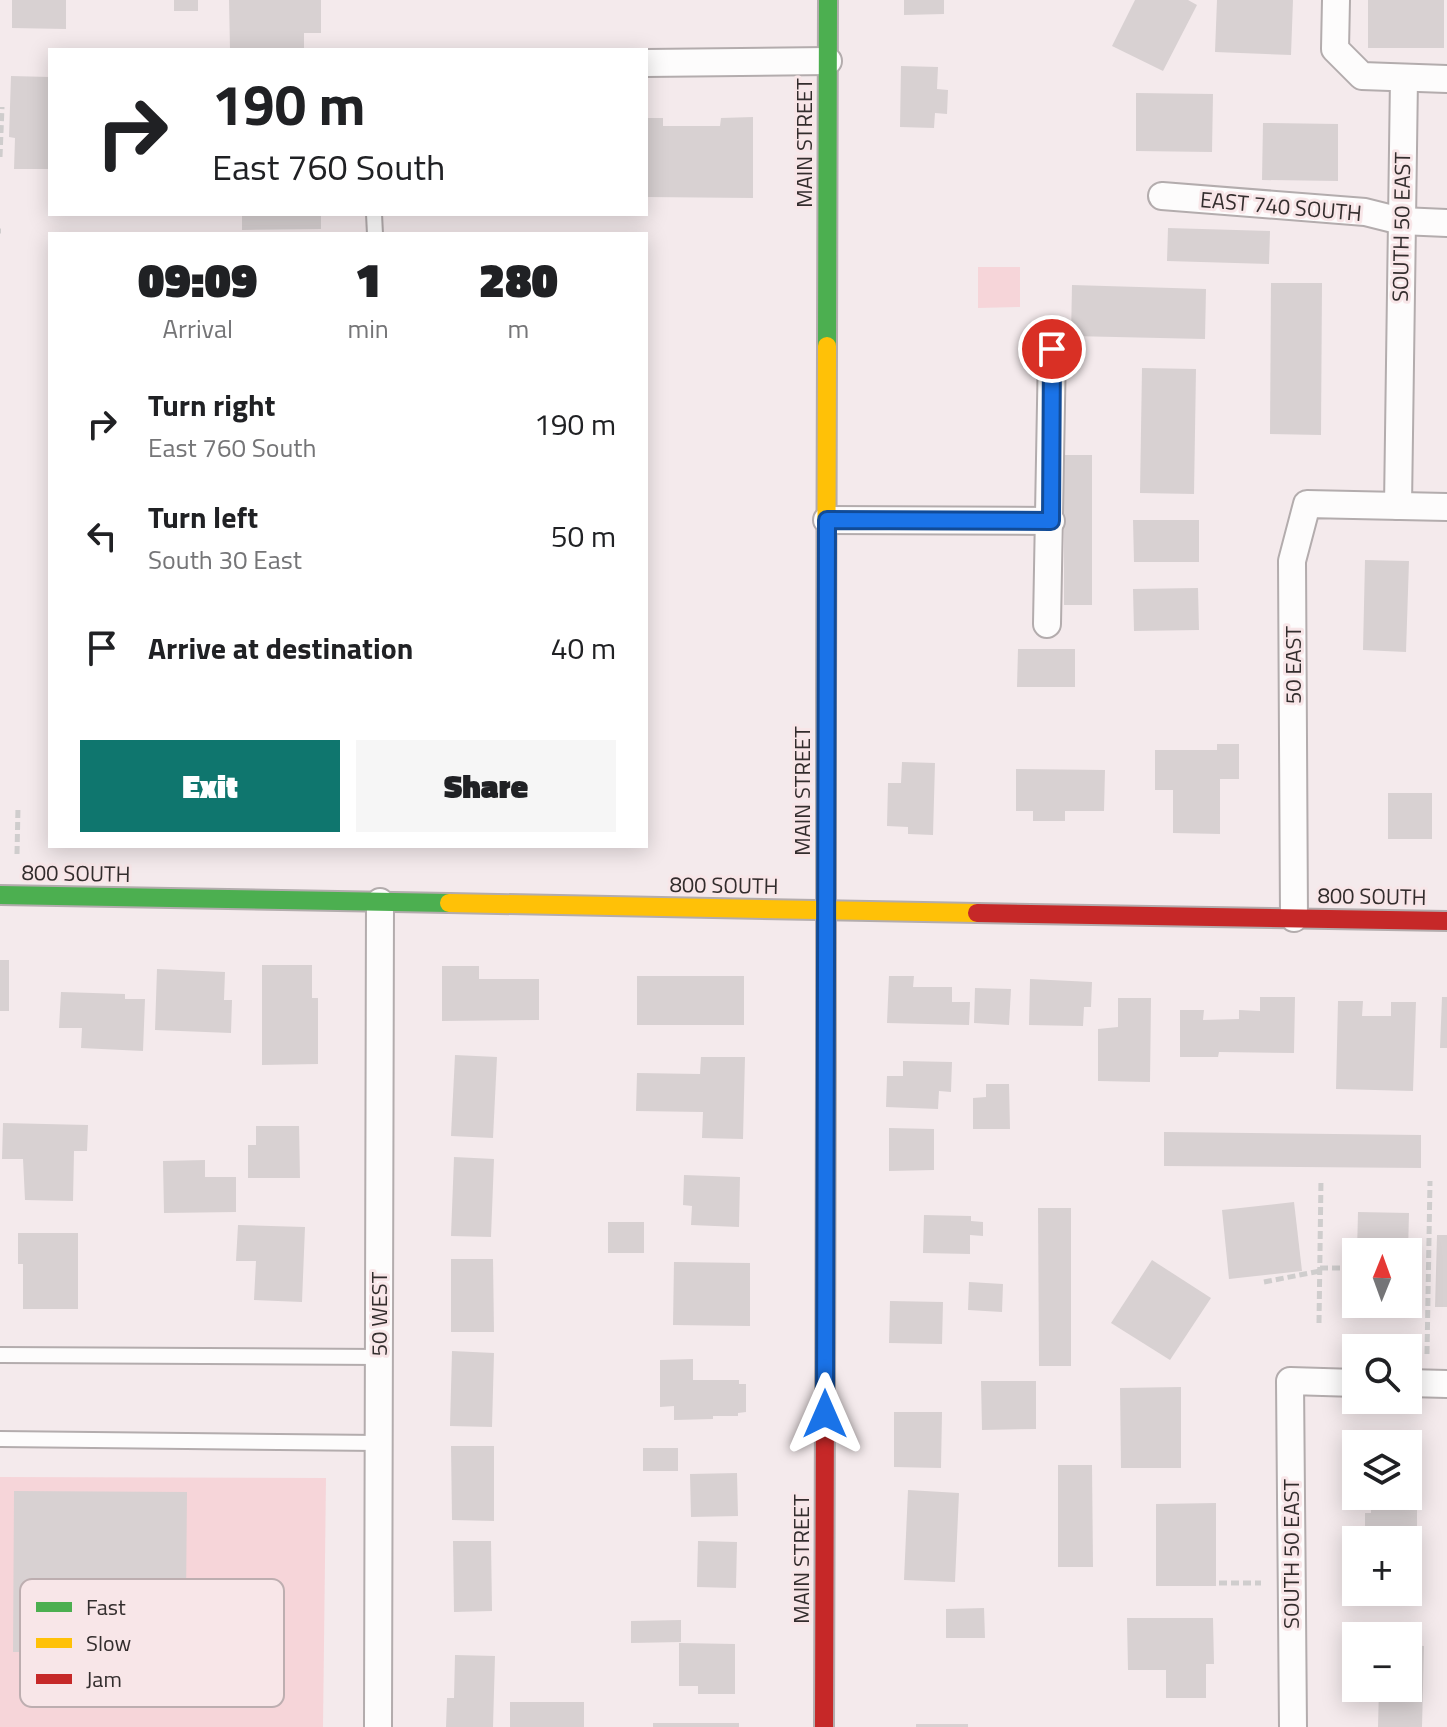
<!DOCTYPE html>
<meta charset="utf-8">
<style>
:root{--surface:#fff;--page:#f6f6f6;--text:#202124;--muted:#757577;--accent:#0f766e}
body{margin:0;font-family:"Titillium Web",sans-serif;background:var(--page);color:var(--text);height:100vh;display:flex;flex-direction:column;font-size:30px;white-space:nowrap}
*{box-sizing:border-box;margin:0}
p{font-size:26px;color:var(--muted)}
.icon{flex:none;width:44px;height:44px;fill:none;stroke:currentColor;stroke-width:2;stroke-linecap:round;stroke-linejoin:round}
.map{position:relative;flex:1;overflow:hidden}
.sheet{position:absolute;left:48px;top:232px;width:600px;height:616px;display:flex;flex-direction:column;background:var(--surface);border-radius:0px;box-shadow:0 4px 20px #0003}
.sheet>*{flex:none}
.top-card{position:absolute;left:48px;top:48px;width:600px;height:168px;border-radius:0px;box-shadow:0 4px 20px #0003;background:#fff;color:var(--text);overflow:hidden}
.needle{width:52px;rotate:1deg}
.buttons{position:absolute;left:1342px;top:1238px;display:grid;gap:16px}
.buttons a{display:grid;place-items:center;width:80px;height:80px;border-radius:0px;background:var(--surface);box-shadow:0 4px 20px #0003;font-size:40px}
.pin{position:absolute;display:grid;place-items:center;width:68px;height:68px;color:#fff;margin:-34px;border:4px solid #fff;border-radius:50%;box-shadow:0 2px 8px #0007}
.me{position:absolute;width:88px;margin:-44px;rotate:0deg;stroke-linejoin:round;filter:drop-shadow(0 0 6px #0008)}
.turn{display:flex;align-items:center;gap:28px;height:168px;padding:0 32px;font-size:36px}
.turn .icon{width:104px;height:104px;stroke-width:2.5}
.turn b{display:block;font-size:56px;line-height:68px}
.eta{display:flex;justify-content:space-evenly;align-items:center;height:136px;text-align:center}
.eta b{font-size:48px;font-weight:800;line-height:56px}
.primary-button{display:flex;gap:16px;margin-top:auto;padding:16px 32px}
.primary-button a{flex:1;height:92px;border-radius:0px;background:var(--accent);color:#fff;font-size:32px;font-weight:800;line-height:92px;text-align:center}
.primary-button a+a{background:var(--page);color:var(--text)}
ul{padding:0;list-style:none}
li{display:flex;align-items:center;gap:24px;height:112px;padding:0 32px}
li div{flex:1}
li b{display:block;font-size:30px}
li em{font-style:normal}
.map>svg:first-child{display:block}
.green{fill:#f6d5d9}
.building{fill:#d8d1d2}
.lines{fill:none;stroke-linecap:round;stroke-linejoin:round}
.lane-casing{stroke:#b3acad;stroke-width:18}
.street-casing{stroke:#b3acad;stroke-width:30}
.fast-casing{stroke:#b3acad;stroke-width:22}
.slow-casing{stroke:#b3acad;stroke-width:22}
.jam-casing{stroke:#b3acad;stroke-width:22}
.path{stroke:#cfcdcd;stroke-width:5;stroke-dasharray:8 4;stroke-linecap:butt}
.lane{stroke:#fdfcfc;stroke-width:14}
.street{stroke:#fdfcfc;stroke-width:26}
.fast{stroke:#4caf50;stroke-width:18}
.slow{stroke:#ffc107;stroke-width:18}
.jam{stroke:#c62828;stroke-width:18}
.route-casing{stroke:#114b97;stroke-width:20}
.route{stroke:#1a73e8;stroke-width:14}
.labels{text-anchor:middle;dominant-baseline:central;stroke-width:6;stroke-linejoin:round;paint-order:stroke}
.street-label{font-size:22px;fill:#332d2d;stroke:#f8e6e8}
.key{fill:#f8e6e8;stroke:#bdaeb0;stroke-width:2}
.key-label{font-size:22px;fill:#332d2d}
</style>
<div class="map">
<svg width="1447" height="1727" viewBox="0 0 1447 1727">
<rect width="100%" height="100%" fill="#f4eaec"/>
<!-- green -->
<g class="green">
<polygon points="978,267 1020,267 1020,307 978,308"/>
<polygon points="0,1477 326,1478 323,1727 0,1727"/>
</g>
<!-- building -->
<g class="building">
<polygon points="12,0 66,0 66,29 12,28"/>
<rect x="174" y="0" width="24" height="11"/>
<polygon points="229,0 321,0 321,33 304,33 304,50 230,50"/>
<polygon points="904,0 944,0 944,14 904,15"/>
<polygon points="1135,0 1188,0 1197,5 1163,71 1112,46"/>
<polygon points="1217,0 1293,0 1291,55 1215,52"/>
<rect x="1368" y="0" width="76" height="48"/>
<polygon points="901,66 938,67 937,89 948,90 947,114 935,113 934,128 900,127"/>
<polygon points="11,76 50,77 50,169 14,169 15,138 9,137"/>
<polygon points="1136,93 1213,94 1212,152 1136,151"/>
<polygon points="753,117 753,198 646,197 646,118 663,118 663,126 720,126 721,118"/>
<polygon points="1263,123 1338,124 1338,181 1262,180"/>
<polygon points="242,214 321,214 321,229 242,230"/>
<polygon points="1168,228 1270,231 1269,264 1167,261"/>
<polygon points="1271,283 1322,283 1321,435 1270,434"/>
<polygon points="1072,285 1206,289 1205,339 1071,336"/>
<polygon points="1142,368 1196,369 1194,494 1140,493"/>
<rect x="1064" y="455" width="28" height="150"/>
<polygon points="1133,520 1199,520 1199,562 1134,562"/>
<polygon points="1365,560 1409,561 1406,652 1363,650"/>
<polygon points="1198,588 1199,630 1134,631 1133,589"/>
<polygon points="1018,649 1075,649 1075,687 1017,687"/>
<polygon points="1217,744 1239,744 1239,779 1220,779 1220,834 1173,833 1173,790 1155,790 1155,750 1217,750"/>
<polygon points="902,762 935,763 933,835 908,834 908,827 887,826 888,783 901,783"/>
<polygon points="1016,769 1105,770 1104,811 1065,811 1065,821 1033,821 1033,811 1016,811"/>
<rect x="1388" y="793" width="44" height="46"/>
<rect x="0" y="960" width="9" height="51"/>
<polygon points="262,965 312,965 312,998 318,998 318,1064 262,1065"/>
<polygon points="442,966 479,966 479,979 539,979 539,1020 442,1021"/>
<polygon points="157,969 225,972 224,1000 232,1000 231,1033 155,1030"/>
<rect x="637" y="976" width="107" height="49"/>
<polygon points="889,976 914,976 913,987 952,987 952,1002 970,1002 969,1025 887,1023"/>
<polygon points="1030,979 1092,982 1091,1007 1084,1007 1083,1026 1029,1025"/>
<polygon points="975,988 1011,989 1009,1025 974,1023"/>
<polygon points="61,992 125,994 125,999 145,999 143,1051 81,1048 82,1028 59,1028"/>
<polygon points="1260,997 1295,997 1294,1053 1219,1052 1218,1057 1180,1057 1180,1010 1204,1010 1203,1020 1239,1019 1239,1010 1260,1011"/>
<polygon points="1442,997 1447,997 1447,1048 1440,1048"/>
<polygon points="1118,998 1151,998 1150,1082 1098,1081 1098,1029 1118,1027"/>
<polygon points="1338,1001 1363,1001 1362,1016 1391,1016 1391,1002 1416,1002 1413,1091 1336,1089"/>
<polygon points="455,1055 497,1057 493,1138 451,1136"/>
<polygon points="701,1057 745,1057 743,1139 702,1138 703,1112 636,1111 637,1073 700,1074"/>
<polygon points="903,1061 952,1062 951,1092 939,1091 938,1109 886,1107 887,1076 903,1076"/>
<polygon points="986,1084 1009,1084 1010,1129 973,1129 973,1098 986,1097"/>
<polygon points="3,1123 88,1125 87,1151 74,1151 73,1201 25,1200 23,1159 2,1159"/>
<polygon points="256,1126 299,1126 300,1178 248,1178 248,1145 256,1145"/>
<polygon points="889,1128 934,1129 934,1170 889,1171"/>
<polygon points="1164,1132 1421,1135 1421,1168 1164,1166"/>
<polygon points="454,1157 494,1159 491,1237 451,1236"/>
<polygon points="205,1160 205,1177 236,1177 236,1212 164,1213 163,1161"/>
<polygon points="684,1175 740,1177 739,1227 691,1225 692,1206 683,1205"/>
<polygon points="1294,1202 1302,1271 1229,1279 1222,1210"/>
<polygon points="1038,1208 1071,1208 1071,1366 1039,1366"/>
<polygon points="1358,1212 1409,1213 1408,1252 1357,1252"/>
<polygon points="924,1215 971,1216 971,1221 983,1222 983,1236 970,1235 970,1254 923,1253"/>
<rect x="608" y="1222" width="36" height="31"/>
<polygon points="238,1225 305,1227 302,1302 254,1300 256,1261 236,1261"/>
<polygon points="18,1233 78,1233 78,1309 23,1309 23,1264 18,1264"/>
<polygon points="1437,1235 1447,1235 1447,1307 1435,1307"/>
<polygon points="451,1259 493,1259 494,1332 451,1332"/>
<polygon points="1152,1260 1211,1298 1170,1360 1111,1323"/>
<polygon points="674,1262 750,1263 750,1326 673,1325"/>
<polygon points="969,1282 1003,1284 1002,1312 968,1310"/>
<polygon points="890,1301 943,1302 942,1344 889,1343"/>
<polygon points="452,1351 494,1353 492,1427 450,1426"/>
<polygon points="693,1359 693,1380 739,1380 739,1384 746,1384 746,1412 738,1413 738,1416 713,1416 713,1419 674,1420 674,1406 660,1407 660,1360"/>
<polygon points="981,1381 1036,1381 1036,1429 982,1430"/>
<polygon points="1181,1387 1181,1468 1121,1468 1120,1388"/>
<polygon points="894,1412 942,1412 941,1468 894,1467"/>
<polygon points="451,1446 494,1446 494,1521 452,1520"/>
<rect x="643" y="1448" width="35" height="23"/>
<polygon points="1408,1454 1417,1454 1417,1577 1408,1577 1408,1540 1365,1540 1365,1513 1371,1513 1371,1496 1408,1496"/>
<polygon points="1058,1465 1092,1465 1093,1567 1058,1567"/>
<polygon points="737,1473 738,1516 691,1517 690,1474"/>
<polygon points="908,1490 959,1493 955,1582 904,1580"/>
<polygon points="14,1491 187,1492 186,1602 221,1603 221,1652 148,1652 148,1665 129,1665 124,1651 96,1651 96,1706 38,1706 39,1652 13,1652"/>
<polygon points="1216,1503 1216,1586 1156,1586 1156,1504"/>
<polygon points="453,1541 491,1541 492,1611 454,1612"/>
<polygon points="698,1541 737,1542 736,1588 697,1587"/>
<polygon points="984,1608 985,1638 946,1638 946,1609"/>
<polygon points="1127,1618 1213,1618 1214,1664 1206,1664 1206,1698 1166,1698 1166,1670 1128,1670"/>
<polygon points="681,1620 681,1642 631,1643 631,1621"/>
<polygon points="679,1643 735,1644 735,1694 698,1694 698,1686 679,1686"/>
<polygon points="1408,1645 1424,1646 1422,1727 1378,1727 1379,1688 1408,1688"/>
<polygon points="455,1655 495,1656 493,1727 446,1727 447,1698 454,1698"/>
<rect x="510" y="1702" width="74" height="25"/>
<rect x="653" y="1723" width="86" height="4"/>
<rect x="916" y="1724" width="52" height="3"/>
</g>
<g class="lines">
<defs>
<g id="lane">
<polyline points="374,214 375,234"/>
<polyline points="0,1355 379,1357"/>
<polyline points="0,1439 378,1443"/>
</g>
<g id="street">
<polyline points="1336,0 1335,49 1362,76 1447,79"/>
<polyline points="646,63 828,61"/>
<polyline points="1162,196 1365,212 1401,221 1447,223"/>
<polyline points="1398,506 1404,78"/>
<polyline points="827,520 1051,521"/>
<polyline points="1047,624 1052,349"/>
<polyline points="1294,918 1292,561 1307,504 1447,507"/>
<polyline points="1408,1383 1447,1384"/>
<polyline points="378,1727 380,902"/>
<polyline points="1293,1727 1290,1381 1356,1383"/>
</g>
<g id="fast">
<polyline points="827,346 828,0"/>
<polyline points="0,895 449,903"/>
<polyline points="826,1066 826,696"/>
</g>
<g id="slow">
<polyline points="826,696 827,346"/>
<polyline points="449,903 977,913"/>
</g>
<g id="jam">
<polyline points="977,913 1447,921"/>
<polyline points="824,1727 826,1066"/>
</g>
</defs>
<!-- lane casing -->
<use href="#lane" class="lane-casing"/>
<!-- street casing -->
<use href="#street" class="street-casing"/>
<!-- fast casing -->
<use href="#fast" class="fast-casing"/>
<!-- slow casing -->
<use href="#slow" class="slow-casing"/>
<!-- jam casing -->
<use href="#jam" class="jam-casing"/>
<!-- path -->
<g class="path">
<polyline points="0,157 2,107"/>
<polyline points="0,231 1,231"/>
<polyline points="17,854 18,807"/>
<polyline points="1320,1268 1352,1268"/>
<polyline points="1264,1282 1320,1271"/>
<polyline points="1319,1323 1321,1179"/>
<polyline points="1427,1354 1430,1181"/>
<polyline points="1219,1583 1261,1583"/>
</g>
<!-- lane -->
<use href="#lane" class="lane"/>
<!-- street -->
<use href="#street" class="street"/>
<!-- fast -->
<use href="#fast" class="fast"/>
<!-- slow -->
<use href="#slow" class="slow"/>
<!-- jam -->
<use href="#jam" class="jam"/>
</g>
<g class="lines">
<defs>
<polyline id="route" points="825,1414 827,520 1051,521 1052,349"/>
</defs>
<!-- route casing -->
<use href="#route" class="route-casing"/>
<!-- route -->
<use href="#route" class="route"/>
</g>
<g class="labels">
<!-- street labels -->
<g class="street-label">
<text transform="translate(804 143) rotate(-90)">MAIN STREET</text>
<text transform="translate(1281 206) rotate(5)">EAST 740 SOUTH</text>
<text transform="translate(1401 227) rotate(-89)">SOUTH 50 EAST</text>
<text transform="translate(1293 665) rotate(-90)">50 EAST</text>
<text transform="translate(802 791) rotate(-90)">MAIN STREET</text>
<text transform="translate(76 873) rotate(1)">800 SOUTH</text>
<text transform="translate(724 885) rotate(1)">800 SOUTH</text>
<text transform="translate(1372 896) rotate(1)">800 SOUTH</text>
<text transform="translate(379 1314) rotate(-90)">50 WEST</text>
<text transform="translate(1291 1554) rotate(-90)">SOUTH 50 EAST</text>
<text transform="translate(801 1559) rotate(-90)">MAIN STREET</text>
</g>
</g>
<!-- legend -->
<rect x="20" y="1579" width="264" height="128" rx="12" class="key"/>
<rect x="36" y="1602" width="36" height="10" fill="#4caf50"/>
<rect x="36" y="1638" width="36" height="10" fill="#ffc107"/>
<rect x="36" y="1674" width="36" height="10" fill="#c62828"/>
<g class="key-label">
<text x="86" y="1615">Fast</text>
<text x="86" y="1651">Slow</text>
<text x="86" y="1687">Jam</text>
</g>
</svg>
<div class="buttons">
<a><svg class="needle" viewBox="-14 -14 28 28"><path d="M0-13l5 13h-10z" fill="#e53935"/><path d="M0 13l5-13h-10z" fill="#757577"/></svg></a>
<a><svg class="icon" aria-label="search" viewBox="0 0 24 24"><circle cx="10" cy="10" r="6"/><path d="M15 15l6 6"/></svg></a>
<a><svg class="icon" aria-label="layers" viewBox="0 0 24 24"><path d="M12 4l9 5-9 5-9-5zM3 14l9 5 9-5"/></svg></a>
<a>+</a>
<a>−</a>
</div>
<div class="pin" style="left:1052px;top:349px;background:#d93025"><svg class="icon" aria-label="arrive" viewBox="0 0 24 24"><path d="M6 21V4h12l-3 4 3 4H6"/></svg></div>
<svg class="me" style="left:825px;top:1414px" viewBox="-20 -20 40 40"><path d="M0-17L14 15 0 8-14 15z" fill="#1a73e8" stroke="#fff" stroke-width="4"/></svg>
<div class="top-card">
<div class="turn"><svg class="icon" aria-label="right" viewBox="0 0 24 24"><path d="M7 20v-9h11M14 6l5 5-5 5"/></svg><div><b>190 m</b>East 760 South</div></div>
</div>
<section class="sheet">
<div class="eta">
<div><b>09:09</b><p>Arrival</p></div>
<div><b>1</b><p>min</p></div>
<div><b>280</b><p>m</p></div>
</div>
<ul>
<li><svg class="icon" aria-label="right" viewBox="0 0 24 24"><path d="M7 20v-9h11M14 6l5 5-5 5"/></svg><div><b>Turn right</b><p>East 760 South</p></div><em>190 m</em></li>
<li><svg class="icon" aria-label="left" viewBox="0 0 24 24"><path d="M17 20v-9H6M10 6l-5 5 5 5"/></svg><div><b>Turn left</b><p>South 30 East</p></div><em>50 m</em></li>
<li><svg class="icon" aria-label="arrive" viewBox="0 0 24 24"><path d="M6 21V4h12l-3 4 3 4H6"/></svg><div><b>Arrive at destination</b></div><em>40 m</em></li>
</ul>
<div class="primary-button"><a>Exit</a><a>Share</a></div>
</section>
</div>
